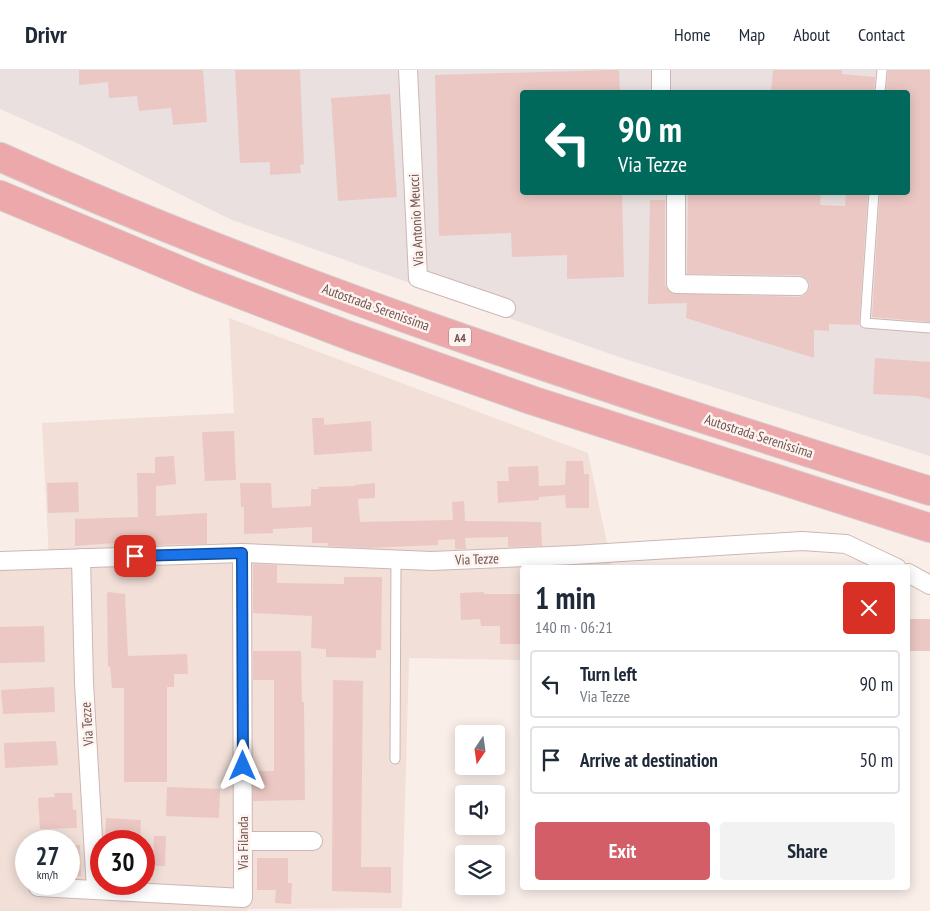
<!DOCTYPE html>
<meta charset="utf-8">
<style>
:root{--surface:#fff;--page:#f2f2f3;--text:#1f2937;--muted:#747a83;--line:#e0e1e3;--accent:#d45e67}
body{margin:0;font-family:"PT Sans Narrow",sans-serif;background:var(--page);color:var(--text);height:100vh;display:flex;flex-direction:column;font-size:19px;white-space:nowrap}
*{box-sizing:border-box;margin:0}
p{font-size:16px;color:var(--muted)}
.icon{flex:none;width:28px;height:28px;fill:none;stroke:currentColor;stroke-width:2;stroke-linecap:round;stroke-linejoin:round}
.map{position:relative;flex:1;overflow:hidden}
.details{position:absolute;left:520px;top:495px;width:390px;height:325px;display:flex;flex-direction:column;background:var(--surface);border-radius:5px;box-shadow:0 2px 12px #0003}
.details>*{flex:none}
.banner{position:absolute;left:520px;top:20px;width:390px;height:105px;border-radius:5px;box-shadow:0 2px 12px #0003;background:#00695c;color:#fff;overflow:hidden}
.needle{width:32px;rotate:193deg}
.tools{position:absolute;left:455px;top:655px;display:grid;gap:10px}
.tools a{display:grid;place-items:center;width:50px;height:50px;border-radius:5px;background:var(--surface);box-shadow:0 2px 12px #0003;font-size:25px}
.speed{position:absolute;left:15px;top:760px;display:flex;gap:10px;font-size:25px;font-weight:700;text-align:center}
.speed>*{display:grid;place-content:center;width:65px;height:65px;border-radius:50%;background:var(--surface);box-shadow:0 2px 12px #0003;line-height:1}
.speed small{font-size:12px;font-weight:400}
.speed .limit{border:8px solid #d22;background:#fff;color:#111}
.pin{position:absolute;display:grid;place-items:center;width:42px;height:42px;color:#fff;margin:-21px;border-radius:10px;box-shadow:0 2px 8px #0006}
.me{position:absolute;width:55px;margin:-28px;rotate:0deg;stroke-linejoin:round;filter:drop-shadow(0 0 4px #0008)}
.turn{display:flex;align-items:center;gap:18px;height:105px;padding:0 15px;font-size:22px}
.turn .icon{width:65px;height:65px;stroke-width:2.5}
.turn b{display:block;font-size:35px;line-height:42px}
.round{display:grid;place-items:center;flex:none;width:52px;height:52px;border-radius:5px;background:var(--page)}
.summary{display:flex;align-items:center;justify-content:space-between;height:85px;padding:0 15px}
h1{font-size:30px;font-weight:700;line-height:38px}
.primary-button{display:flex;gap:10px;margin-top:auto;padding:10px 15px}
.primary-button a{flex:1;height:58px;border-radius:5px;background:var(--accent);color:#fff;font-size:20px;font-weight:700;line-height:58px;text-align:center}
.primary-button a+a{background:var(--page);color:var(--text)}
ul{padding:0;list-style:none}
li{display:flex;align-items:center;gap:15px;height:68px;margin:0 10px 8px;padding:0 5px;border:2px solid var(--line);border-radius:5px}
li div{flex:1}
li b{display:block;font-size:19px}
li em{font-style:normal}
header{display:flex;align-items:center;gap:30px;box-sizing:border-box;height:70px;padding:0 25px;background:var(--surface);border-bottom:1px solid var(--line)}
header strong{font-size:24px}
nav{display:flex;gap:28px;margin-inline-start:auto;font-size:18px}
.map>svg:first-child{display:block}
.residential{fill:#f1dfd8;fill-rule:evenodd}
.industrial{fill:#e9e0df;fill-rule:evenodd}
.building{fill:#ecc8c4}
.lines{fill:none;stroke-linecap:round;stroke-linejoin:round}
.lane-casing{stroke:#cdb7b3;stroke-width:11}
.street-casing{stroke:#cdb7b3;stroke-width:20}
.highway-casing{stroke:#d4cbca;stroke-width:30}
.lane{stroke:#fff;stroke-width:9}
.street{stroke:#fff;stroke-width:18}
.highway{stroke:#eca8ab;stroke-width:28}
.route-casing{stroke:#114b97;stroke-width:12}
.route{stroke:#1a73e8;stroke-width:9}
.labels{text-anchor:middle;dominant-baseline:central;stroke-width:5;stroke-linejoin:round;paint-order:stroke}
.shield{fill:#fdf3ef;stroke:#9b8280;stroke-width:1}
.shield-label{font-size:12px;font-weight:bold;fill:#715250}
.street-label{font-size:14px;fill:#715250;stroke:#fdf3ef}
</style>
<header>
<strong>Drivr</strong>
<nav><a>Home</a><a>Map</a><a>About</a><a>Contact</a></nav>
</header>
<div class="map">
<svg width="930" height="841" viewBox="0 0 930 841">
<rect width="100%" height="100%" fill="#faeee9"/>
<!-- residential -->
<path class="residential" d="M229 248 588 383 612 497 522 498V590L409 588 402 838 248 839 247 841H0V493L49 489 42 353 234 343ZM26 771H69V814H26ZM101 771H144V814H101Z"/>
<!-- industrial -->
<path class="industrial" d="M0 0H930V386L619 287 232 150 81 75 0 39ZM522 22H908V122H522Z"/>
<!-- building -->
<g class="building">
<polygon points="79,0 203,0 207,52 173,55 171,38 139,41 137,26 109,28 108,12 79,15"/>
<polygon points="235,0 300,0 304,94 300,95 301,103 270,105 270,92 240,93"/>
<polygon points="610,0 619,0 620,22 522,22 522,122 622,122 624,207 567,209 567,185 512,187 511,163 439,166 435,5"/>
<polygon points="773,0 842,0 842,4 875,7 874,22 771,22"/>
<polygon points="888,0 930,0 930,252 872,247 880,122 908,122 908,22 886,22"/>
<polygon points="390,24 397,127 338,131 331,28"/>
<polygon points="688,122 821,122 820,135 845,136 846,122 868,122 859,255 829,254 829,261 814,260 814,288 686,248 687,233 648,234 650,130 665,130 665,216 671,223 799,227 805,225 808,221 810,216 808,210 804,207 799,205 687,204"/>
<polygon points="875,288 930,292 930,329 918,326 873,324"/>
<polygon points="312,348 324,348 324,355 371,351 372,381 314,385"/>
<polygon points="234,361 236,410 205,411 202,362"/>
<polygon points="174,386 176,414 156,416 156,446 207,443 207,474 154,475 154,470 75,476 75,449 138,447 137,403 155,403 155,387"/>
<polygon points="566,391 583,391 584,404 589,404 589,438 566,438 565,425 539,427 539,430 498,433 497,411 509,411 508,397 538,396 539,416 565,415 565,417"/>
<polygon points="78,412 79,442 48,443 47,413"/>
<polygon points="240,413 271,413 272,438 311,436 311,419 319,419 318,417 355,416 355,415 375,413 375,428 358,429 360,452 453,450 452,432 464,431 465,451 541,452 542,476 508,477 508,467 465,468 466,479 455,479 455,469 438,470 438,475 368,478 328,476 328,473 312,473 312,457 273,459 273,463 244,464 244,437 241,437"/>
<polygon points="253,494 277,495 277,513 344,514 344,507 382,507 381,580 376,580 376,588 326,587 326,579 311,578 312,546 253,543"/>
<polygon points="108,522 125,524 128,586 187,584 188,604 174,604 174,617 167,617 167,712 124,712 124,618 112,618 110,596 108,597 107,525"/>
<polygon points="484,522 484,524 522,524 522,574 500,574 500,556 481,556 480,549 461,550 460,523"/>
<rect x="908" y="549" width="22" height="32"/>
<polygon points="44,556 45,592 0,593 0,557"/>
<polygon points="253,581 301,581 302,632 304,632 305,730 253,731 253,701 274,701 274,610 253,610"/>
<polygon points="333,610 363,611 361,797 391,797 391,823 332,821"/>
<polygon points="54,617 55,642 3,644 1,620"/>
<polygon points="56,671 58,695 5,698 4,673"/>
<polygon points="167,717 220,719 219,748 166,746"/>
<polygon points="54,723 72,723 73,740 76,740 77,758 40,759 38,728 55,727"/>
<polygon points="106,748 141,750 140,771 105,771"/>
<polygon points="154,766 166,766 165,796 153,796"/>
<polygon points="80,775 81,806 69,806 69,776"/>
<polygon points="257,788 288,788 288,813 292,813 291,834 275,833 276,820 257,820"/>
</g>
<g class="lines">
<defs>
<g id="lane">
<polyline points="880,22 882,0"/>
<polyline points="874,122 865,253 930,258"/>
<polyline points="395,689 396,489"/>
</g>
<g id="street">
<polyline points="408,0 418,208 506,238"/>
<polyline points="661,0 661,22"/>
<polyline points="676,122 676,214 799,216"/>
<polyline points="81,488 84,613 96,820"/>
<polyline points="0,491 242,483 431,491 574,485 802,471 846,474 897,498"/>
<polyline points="908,503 930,515"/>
<polyline points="243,771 313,771"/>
<polyline points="38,817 243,828 242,483"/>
</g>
<g id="highway">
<path d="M0 87C301 222 616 322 930 421"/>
<polyline points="0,125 203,210 350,266 531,330 930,458"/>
</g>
</defs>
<!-- lane casing -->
<use href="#lane" class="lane-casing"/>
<!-- street casing -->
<use href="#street" class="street-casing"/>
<!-- highway casing -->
<use href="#highway" class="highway-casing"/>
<!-- lane -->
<use href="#lane" class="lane"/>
<!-- street -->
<use href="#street" class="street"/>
<!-- highway -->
<use href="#highway" class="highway"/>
</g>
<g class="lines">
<defs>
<polyline id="route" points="135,486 242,483 243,696"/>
</defs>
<!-- route casing -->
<use href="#route" class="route-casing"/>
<!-- route -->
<use href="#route" class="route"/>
</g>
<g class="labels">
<!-- shield labels -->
<rect class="shield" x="449" y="257.5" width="22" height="19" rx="4"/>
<g class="shield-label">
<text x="460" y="267">A4</text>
</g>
<!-- street labels -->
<g class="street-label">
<text transform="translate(416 150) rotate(-93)">Via Antonio Meucci</text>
<text transform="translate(376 237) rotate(20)">Autostrada Serenissima</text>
<text transform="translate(759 366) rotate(18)">Autostrada Serenissima</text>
<text transform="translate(477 489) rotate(-2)">Via Tezze</text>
<text transform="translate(87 654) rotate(-94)">Via Tezze</text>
<text transform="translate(243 773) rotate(-90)">Via Filanda</text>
</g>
</g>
</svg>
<div class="tools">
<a><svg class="needle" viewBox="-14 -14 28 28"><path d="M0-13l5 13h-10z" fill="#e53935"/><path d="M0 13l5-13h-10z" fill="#747a83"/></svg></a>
<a><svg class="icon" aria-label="sound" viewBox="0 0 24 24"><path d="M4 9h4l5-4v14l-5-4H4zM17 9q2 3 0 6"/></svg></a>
<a><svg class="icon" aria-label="layers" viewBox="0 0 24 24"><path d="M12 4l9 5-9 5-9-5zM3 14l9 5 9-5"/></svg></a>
</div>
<div class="speed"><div>27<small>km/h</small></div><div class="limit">30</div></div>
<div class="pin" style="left:135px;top:486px;background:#d93025"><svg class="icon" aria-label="arrive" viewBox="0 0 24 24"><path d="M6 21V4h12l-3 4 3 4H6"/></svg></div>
<svg class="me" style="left:243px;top:696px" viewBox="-20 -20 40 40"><path d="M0-17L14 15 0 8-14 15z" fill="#1a73e8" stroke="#fff" stroke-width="4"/></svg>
<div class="banner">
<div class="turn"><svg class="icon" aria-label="left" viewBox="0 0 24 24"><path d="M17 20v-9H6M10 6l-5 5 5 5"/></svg><div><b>90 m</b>Via Tezze</div></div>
</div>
<section class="details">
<div class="summary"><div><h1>1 min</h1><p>140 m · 06:21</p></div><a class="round" style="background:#d93025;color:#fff"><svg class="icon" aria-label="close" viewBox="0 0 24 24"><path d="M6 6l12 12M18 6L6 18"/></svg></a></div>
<ul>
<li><svg class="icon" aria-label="left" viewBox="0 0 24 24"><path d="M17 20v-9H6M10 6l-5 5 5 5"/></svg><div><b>Turn left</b><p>Via Tezze</p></div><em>90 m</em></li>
<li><svg class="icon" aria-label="arrive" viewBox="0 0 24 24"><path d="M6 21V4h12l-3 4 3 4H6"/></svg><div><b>Arrive at destination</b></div><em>50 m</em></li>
</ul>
<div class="primary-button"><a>Exit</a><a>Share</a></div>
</section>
</div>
